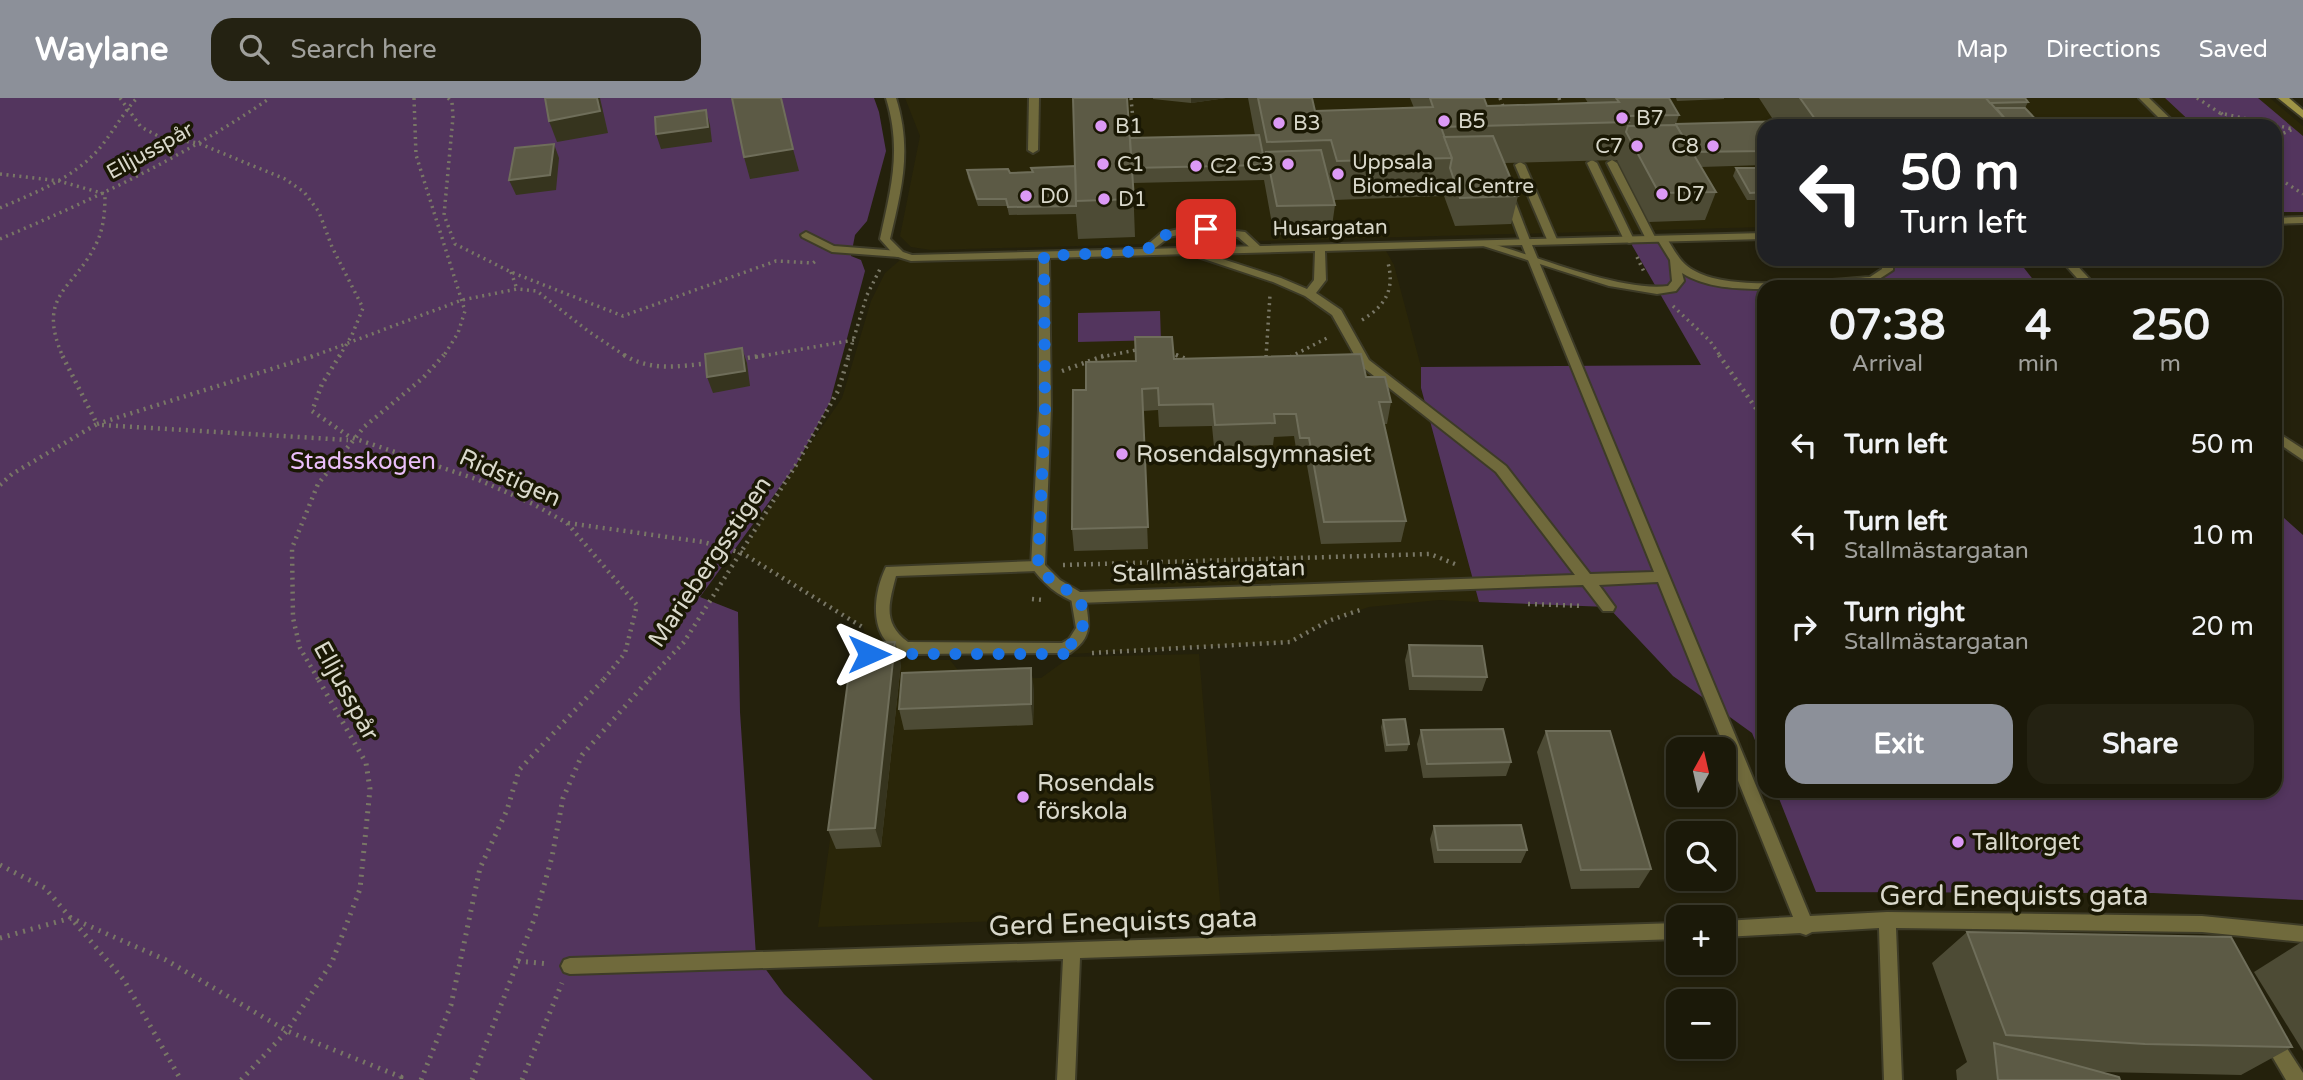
<!DOCTYPE html>
<meta charset="utf-8">
<style>
:root{--surface:#1b1909;--page:#242212;--text:#f1f3f6;--muted:#a0a09c;--line:#39382a;--accent:#8c9099}
body{margin:0;font-family:"Varela Round",sans-serif;background:var(--page);color:var(--text);height:100vh;display:flex;flex-direction:column;font-size:26px;white-space:nowrap}
*{box-sizing:border-box;margin:0}
p{font-size:23px;color:var(--muted)}
.icon{flex:none;width:38px;height:38px;fill:none;stroke:currentColor;stroke-width:2;stroke-linecap:round;stroke-linejoin:round}
.map{position:relative;flex:1;overflow:hidden}
.side{position:absolute;left:1757px;top:182px;width:525px;height:518px;display:flex;flex-direction:column;background:var(--surface);border-radius:21px;box-shadow:0 4px 10px #0003,0 0 0 2px var(--line)}
.side>*{flex:none}
.hud{position:absolute;left:1757px;top:21px;width:525px;height:147px;border-radius:21px;box-shadow:0 4px 10px #0003,0 0 0 2px var(--line);background:#202124;color:#fff;overflow:hidden}
.needle{width:46px;rotate:8deg}
.fabs{position:absolute;left:1666px;top:639px;display:grid;gap:14px}
.fabs a{display:grid;place-items:center;width:70px;height:70px;border-radius:14px;background:var(--surface);box-shadow:0 4px 10px #0003,0 0 0 2px var(--line);font-size:35px}
.pin{position:absolute;display:grid;place-items:center;width:60px;height:60px;color:#fff;margin:-30px;border-radius:14px;box-shadow:0 4px 10px #0006}
.me{position:absolute;width:77px;margin:-38px;rotate:90deg;stroke-linejoin:round;filter:drop-shadow(0 0 5px #0008)}
.turn{display:flex;align-items:center;gap:24px;height:147px;padding:0 28px;font-size:32px}
.turn .icon{width:91px;height:91px;stroke-width:2.5}
.turn b{display:block;font-size:49px;line-height:60px}
.eta{display:flex;justify-content:space-evenly;align-items:center;height:119px;text-align:center}
.eta b{font-size:42px;font-weight:800;line-height:49px}
.action{display:flex;gap:14px;margin-top:auto;padding:14px 28px}
.action a{flex:1;height:80px;border-radius:21px;background:var(--accent);color:#fff;font-size:28px;font-weight:800;line-height:80px;text-align:center}
.action a+a{background:var(--page);color:var(--text)}
ul{padding:0;list-style:none}
li{display:flex;align-items:center;gap:21px;height:91px;padding:0 28px}
li div{flex:1}
li b{display:block;font-size:26px}
li em{font-style:normal}
header{display:flex;align-items:center;gap:42px;box-sizing:border-box;height:98px;padding:0 35px;background:var(--accent);color:#fff}
header strong{font-size:33px}
nav{display:flex;gap:38px;margin-inline-start:auto;font-size:24px}
.search{width:490px;height:63px;background:var(--page);display:flex;align-items:center;gap:18px;box-sizing:border-box;padding:0 24px;border-radius:21px;color:var(--muted);font-size:26px}
.map>svg:first-child{display:block}
.built{fill:#2a2609}
.green{fill:#53355e}
.lines{fill:none;stroke-linecap:round;stroke-linejoin:round}
.service-casing{stroke:#3d3b27;stroke-width:4}
.minor-casing{stroke:#3d3b27;stroke-width:4}
.secondary-casing{stroke:#3d3b27;stroke-width:4}
.path-far2{stroke:#797766;stroke-width:3.5;stroke-dasharray:2 4.5;stroke-linecap:butt}
.path-far1{stroke:#797766;stroke-width:4.5;stroke-dasharray:2 5;stroke-linecap:butt}
.path{stroke:#797766;stroke-width:5;stroke-dasharray:2 6;stroke-linecap:butt}
.service{fill:#706a3c;fill-rule:evenodd}
.minor{fill:#706a3c;fill-rule:evenodd}
.secondary{fill:#9e9446;fill-rule:evenodd}
.wall{fill:#4d4b35}
.shaded-wall{fill:#36341e}
.building{fill:#5c5a45;stroke:#6f6e5a;stroke-width:2}
.route{stroke:#1a73e8;stroke-width:12;stroke-dasharray:0 21.6}
.poi-dot{fill:#dc99f5;stroke:#1a1804;stroke-width:2.5}
.labels{text-anchor:middle;dominant-baseline:central;stroke-width:7;stroke-linejoin:round;paint-order:stroke}
.far-poi-label{font-size:21px;fill:#d9d8cb;stroke:#1a1804;text-anchor:start}
.far-street-label{font-size:21px;fill:#d9d8cb;stroke:#1a1804}
.poi-label{font-size:24px;fill:#d9d8cb;stroke:#1a1804;text-anchor:start}
.park-label{font-size:24px;fill:#eabefa;stroke:#1a1804}
.street-label{font-size:24px;fill:#d9d8cb;stroke:#1a1804}
.near-street-label{font-size:28px;fill:#d9d8cb;stroke:#1a1804}
</style>
<header>
<strong>Waylane</strong>
<div class="search"><svg class="icon" aria-label="search" viewBox="0 0 24 24"><circle cx="10" cy="10" r="6"/><path d="M15 15l6 6"/></svg>Search here</div>
<nav><a>Map</a><a>Directions</a><a>Saved</a></nav>
</header>
<div class="map">
<svg width="2303" height="982" viewBox="0 0 2303 982">
<rect width="100%" height="100%" fill="#24210c"/>
<!-- built -->
<g class="built">
<polygon points="905,0 2270,0 2303,28 2303,114 2275,28 1764,28 1764,129 931,152 911,149 900,138 920,38"/>
<polygon points="1385,151 1394,167 1421,269 1421,291 1479,504 1439,502 1369,509 1328,523 1290,544 1070,556 869,556 863,528 742,455 796,367 842,300 871,203 885,175 900,162 926,165 1142,156"/>
<polygon points="1199,556 1221,816 818,829 855,560 950,562 965,581 1041,580 1070,559"/>
</g>
<!-- green -->
<g class="green">
<polygon points="0,0 874,0 879,14 886,53 867,123 855,137 851,158 861,162 865,173 830,304 796,367 700,499 738,514 740,614 756,858 784,896 873,982 0,982"/>
<polygon points="2165,0 2258,0 2303,38 2303,114 2275,114 2275,28 2195,28"/>
<polygon points="1662,141 1675,162 1709,183 1765,187 1873,182 1887,172 1888,161 2017,161 2039,189 1764,189 1764,664 1752,635 1673,578 1608,509 1479,504 1421,290 1421,269 1701,267 1629,142"/>
<polygon points="1160,213 1161,242 1078,244 1078,215"/>
<polygon points="2275,412 2303,437 2303,802 2153,795 1816,794 1776,693 2275,693"/>
</g>
<g class="lines">
<defs>
<g id="service">
<polygon points="1029,0 1039,0 1038,52 1033,55 1028,52"/>
<polygon points="2139,0 2149,0 2178,28 2167,28"/>
<polygon points="1592,62 1597,65 1634,142 1633,144 1629,145 1624,142 1587,65"/>
<polygon points="1612,62 1617,65 1656,141 1655,143 1647,143 1646,141 1607,65"/>
<polygon points="1520,64 1525,67 1558,144 1557,146 1549,146 1548,144 1515,67"/>
<polygon points="1508,95 1513,98 1531,145 1530,147 1526,148 1521,145 1503,98"/>
<polygon points="1192,128 1245,134 1262,150 1261,152 1253,152 1238,139 1192,134 1169,139 1149,155 1145,156 1140,153 1161,135"/>
<polygon points="806,134 834,148 899,153 904,156 899,159 832,154 802,139 801,137"/>
<path d="M1662 138 1666 139C1673 150 1680 165 1693 172 1731 195 1825 182 1870 179L1882 171 1883 161H1893V172L1873 185 1826 189H1764V191C1737 191 1706 190 1682 175L1684 183 1676 193 1657 196 1609 188 1477 146 1482 143C1533 156 1618 194 1668 188L1672 183 1670 162 1657 141Z"/>
<polygon points="2060,161 2071,161 2097,189 2085,189"/>
<polygon points="2275,333 2303,351 2303,362 2275,343"/>
<path d="M1038 463 1045 468 1038 473 896 478C889 505 882 525 908 544L1062 545 1069 541 1076 530 1071 500 1073 496H1083L1085 500C1089 525 1094 539 1070 555L905 556C868 543 872 498 886 469Z"/>
</g>
<g id="minor">
<path d="M886 0H896C912 51 902 90 890 141L903 154 912 157 1764 135V141L1532 147 1810 818 1887 814 2202 818 2303 828V844L2202 834 1896 830 1902 982H1884L1879 830 1812 834 1806 837 1800 835 1724 839V823L1793 819 1658 484 1599 487 1615 509 1613 513H1603L1583 487 1078 505C1059 499 1042 485 1031 468L1039 311V160L911 163 895 158 880 141C891 90 902 52 886 0ZM1522 147 1654 474 1590 476 1506 368 1369 262 1341 212 1316 195 1326 182 1325 153ZM1315 153 1314 182 1307 191 1281 180 1207 156ZM1189 156 1273 184 1305 198 1332 217 1360 267 1496 374 1575 477 1080 494 1060 482 1045 467 1051 311 1049 160Z"/>
<polygon points="2303,119 2303,125 2275,126 2275,120"/>
<polygon points="1678,825 1678,841 1080,860 1075,982 1057,982 1063,861 570,876 564,874 561,868 564,862 570,860"/>
<polygon points="2271,932 2277,935 2303,975 2303,982 2286,982 2262,941 2265,935"/>
</g>
<polygon id="secondary" points="2278,0 2289,0 2303,12 2303,20"/>
</defs>
<!-- service casing -->
<use href="#service" class="service-casing"/>
<!-- minor casing -->
<use href="#minor" class="minor-casing"/>
<!-- secondary casing -->
<use href="#secondary" class="secondary-casing"/>
<!-- path-far2 -->
<g class="path-far2">
<polyline points="120,0 141,29 162,40 198,45 285,81 304,94 319,114 332,149 363,210 352,237 339,259"/>
<polyline points="414,0 416,57 465,213 458,235 443,259"/>
<polyline points="448,0 452,4 453,19 444,117 455,146 511,174 623,218 776,163 813,165 817,162"/>
<polyline points="1131,0 1135,44"/>
<polyline points="1500,0 1504,11"/>
<polyline points="1559,0 1562,10"/>
<polyline points="2197,0 2220,15 2293,31 2275,39"/>
<polyline points="2221,15 2233,28"/>
<path d="M0 76 59 83 105 96C105 112 104 129 97 144 75 192 35 195 63 259"/>
<polyline points="2275,78 2303,96"/>
<path d="M0 110C34 95 72 81 98 52 112 36 122 16 137 0"/>
<path d="M0 141C94 101 186 58 270 0"/>
<polyline points="1637,159 1645,176"/>
<polyline points="511,174 517,191"/>
<polyline points="1673,208 1710,243 1721,259"/>
<path d="M1362 222C1385 208 1395 192 1388 165"/>
<polyline points="1170,254 1181,259"/>
<polyline points="311,259 462,202 517,191 537,193 588,233 627,259"/>
<polyline points="756,259 854,242"/>
<polyline points="848,259 867,197 881,169"/>
<polyline points="1101,259 1141,251"/>
<polyline points="1266,259 1270,197"/>
<polyline points="1290,259 1329,239"/>
</g>
<!-- path-far1 -->
<g class="path-far1">
<polyline points="340,257 322,286 312,313 350,339 479,382 533,406 567,425 637,507 625,555 604,581"/>
<path d="M624 257C651 274 681 268 711 265"/>
<polyline points="1176,257 1191,263"/>
<polyline points="1719,257 1764,322"/>
<polyline points="1287,260 1293,257"/>
<polyline points="741,261 766,257"/>
<polyline points="1266,262 1266,257"/>
<polyline points="1062,273 1106,257"/>
<polyline points="97,326 316,257"/>
<polyline points="102,327 348,342"/>
<polyline points="1764,372 1759,378 1764,403"/>
<polyline points="0,387 12,376 97,326 62,257"/>
<polyline points="568,425 703,444 742,455 864,530"/>
<polyline points="1063,467 1430,456 1455,466"/>
<polyline points="1032,501 1043,502"/>
<polyline points="1528,506 1583,508"/>
<polyline points="1092,555 1290,544 1328,523 1363,511"/>
<polyline points="318,581 300,550 293,520 292,450 318,386 364,329 423,280 444,257"/>
<polyline points="649,581 684,544 796,367 838,293 849,257"/>
</g>
<!-- path -->
<g class="path">
<polyline points="0,767 45,790 124,882 181,982"/>
<polyline points="0,840 71,820 166,862 287,933 401,979 400,982"/>
<polyline points="518,863 549,866"/>
<polyline points="241,982 287,933 332,864 360,791 370,691 366,665 317,579"/>
<polyline points="421,982 451,907 480,770 507,712 519,672 606,579"/>
<polyline points="472,982 535,819 552,759 563,700 582,657 651,579"/>
<polyline points="522,982 562,885"/>
</g>
<!-- service -->
<use href="#service" class="service"/>
<!-- minor -->
<use href="#minor" class="minor"/>
<!-- secondary -->
<use href="#secondary" class="secondary"/>
</g>
<!-- wall -->
<g class="wall">
<polygon points="1153,0 1226,0 1191,5 1153,1"/>
<polygon points="1248,0 1312,0 1315,13 1414,10 1410,0 1484,0 1487,8 1588,5 1585,0 1669,0 1679,17 1676,26 1774,23 1759,0 2025,0 2028,4 2025,10 2042,28 1764,28 1764,67 1701,69 1716,94 1705,122 1649,124 1617,62 1504,65 1518,98 1511,126 1455,128 1444,98 1334,102 1335,107 1331,135 1274,137 1264,82 1133,85 1135,139 1078,141 1076,116 1009,117 1007,108 978,108 968,80 967,72 1010,75 1032,74 1031,70 1075,68 1130,40 1255,37"/>
<polygon points="1676,0 1724,0 1724,1 1677,3"/>
<polygon points="1736,70 1764,70 1764,102 1747,102 1733,78"/>
<polygon points="1135,239 1174,261 1366,279 1391,304 1387,326 1384,326 1406,423 1401,444 1321,446 1306,362 1298,363 1294,338 1274,339 1273,347 1214,349 1212,328 1159,329 1158,312 1143,313 1148,451 1074,453 1072,431 1086,292 1135,263"/>
<polygon points="1409,547 1487,579 1482,593 1409,592 1405,562"/>
<polygon points="901,565 881,749 836,751 828,732"/>
<polygon points="1034,591 1033,627 904,632 899,611"/>
<polygon points="1383,622 1409,646 1407,653 1385,654 1381,629"/>
<polygon points="1421,632 1511,664 1506,678 1423,680 1417,646"/>
<polygon points="1546,633 1651,771 1639,790 1571,791 1537,654"/>
<polygon points="1434,728 1527,752 1521,765 1434,765 1430,741"/>
<polygon points="1967,834 2292,949 2241,977 2102,974 2120,982 1957,982 1956,972 1967,964 1932,865"/>
<polygon points="2303,843 2303,953 2254,874"/>
</g>
<!-- shaded-wall -->
<g class="shaded-wall">
<polygon points="597,0 600,0 608,35 557,44 549,23"/>
<polygon points="1191,0 1226,0 1191,5"/>
<polygon points="706,12 710,27 712,44 661,51 656,36"/>
<polygon points="554,46 559,60 556,92 516,97 509,82"/>
<polygon points="793,51 799,73 750,81 744,59"/>
<polygon points="742,250 747,265 750,288 713,295 707,279"/>
<polygon points="895,544 901,565 881,749 875,730"/>
<polygon points="1031,570 1034,591 1033,627 1031,606"/>
</g>
<!-- building -->
<g class="building">
<polygon points="545,0 597,0 600,13 549,23"/>
<polygon points="732,0 781,0 793,51 744,59"/>
<polygon points="1073,0 1127,0 1134,101 1076,103"/>
<polygon points="1258,0 1312,0 1315,13 1433,9 1430,0 1484,0 1487,8 1619,4 1616,0 1669,0 1679,17 1626,18 1629,24 1441,29 1452,60 1337,63 1331,42 1267,44"/>
<polygon points="1800,0 1986,0 2007,23 1820,28"/>
<polygon points="1986,0 2025,0 2028,4 1990,5"/>
<polygon points="1996,10 2025,10 2042,28 2005,28 2007,23"/>
<polygon points="706,12 708,29 656,36 655,19"/>
<polygon points="1790,23 1794,28 1764,28 1764,53 1692,54 1676,27 1676,26"/>
<polygon points="1676,27 1716,94 1659,95 1626,34 1628,28"/>
<polygon points="1259,37 1265,67 1132,70 1130,40"/>
<polygon points="1493,38 1518,98 1460,100 1450,70 1452,60 1444,39"/>
<polygon points="554,46 550,77 509,82 515,50"/>
<polygon points="1321,52 1335,107 1277,108 1266,54"/>
<polygon points="1075,68 1076,108 1008,109 1006,101 977,101 967,72 1008,71 1010,75 1033,74 1031,70"/>
<polygon points="1736,70 1764,70 1764,94 1750,95"/>
<polygon points="1135,239 1172,239 1174,261 1361,256 1366,279 1385,279 1391,304 1379,304 1406,423 1324,424 1309,340 1300,340 1296,316 1274,316 1275,325 1215,327 1213,306 1159,307 1158,290 1142,291 1148,429 1072,431 1073,292 1086,292 1086,264 1136,263"/>
<polygon points="742,250 745,273 707,279 705,256"/>
<polygon points="895,544 875,730 828,732 853,545"/>
<polygon points="1409,547 1482,548 1487,579 1413,578"/>
<polygon points="1031,570 1031,606 899,611 902,575"/>
<polygon points="1405,621 1409,646 1387,647 1383,622"/>
<polygon points="1503,631 1511,664 1427,666 1421,632"/>
<polygon points="1546,633 1610,633 1651,771 1581,772"/>
<polygon points="1521,727 1527,752 1438,752 1434,728"/>
<polygon points="1967,834 2231,839 2292,949 2145,946 2006,937"/>
<polygon points="1994,945 2119,979 2120,982 1998,982"/>
</g>
<g class="lines">
<!-- route -->
<path class="route" d="M869 556H1070L1065 551C1082 540 1092 516 1076 499 1071 493 1064 491 1058 487 1050 483 1044 474 1038 468L1045 311 1044 158 1145 153 1165 137 1206 131"/>
</g>
<!-- markers -->
<g class="poi-dot">
<circle cx="1622" cy="20" r="7"/>
<circle cx="1444" cy="23" r="7"/>
<circle cx="1279" cy="25" r="7"/>
<circle cx="1101" cy="28" r="7"/>
<circle cx="1637" cy="48" r="7"/>
<circle cx="1713" cy="48" r="7"/>
<circle cx="1103" cy="66" r="7"/>
<circle cx="1288" cy="66" r="7"/>
<circle cx="1196" cy="68" r="7"/>
<circle cx="1338" cy="76" r="7"/>
<circle cx="1662" cy="96" r="7"/>
<circle cx="1026" cy="98" r="7"/>
<circle cx="1104" cy="101" r="7"/>
<circle cx="1122" cy="356" r="7"/>
<circle cx="1023" cy="699" r="7"/>
<circle cx="1958" cy="744" r="7"/>
</g>
<g class="labels">
<!-- far-poi labels -->
<g class="far-poi-label">
<text x="1636" y="20">B7</text>
<text x="1458" y="23">B5</text>
<text x="1293" y="25">B3</text>
<text x="1115" y="28">B1</text>
<text x="1623" y="48" text-anchor="end">C7</text>
<text x="1699" y="48" text-anchor="end">C8</text>
<text x="1352" y="64">Uppsala<tspan x="1352" dy="24">Biomedical Centre</tspan></text>
<text x="1117" y="66">C1</text>
<text x="1274" y="66" text-anchor="end">C3</text>
<text x="1210" y="68">C2</text>
<text x="1676" y="96">D7</text>
<text x="1040" y="98">D0</text>
<text x="1118" y="101">D1</text>
</g>
<!-- far-street labels -->
<g class="far-street-label">
<text transform="translate(150 53) rotate(-29)">Elljusspår</text>
<text transform="translate(1330 130) rotate(-1)">Husargatan</text>
</g>
<!-- poi labels -->
<g class="poi-label">
<text x="1136" y="356">Rosendalsgymnasiet</text>
<text x="1037" y="685">Rosendals<tspan x="1037" dy="28">förskola</tspan></text>
<text x="1972" y="744">Talltorget</text>
</g>
<!-- park labels -->
<g class="park-label">
<text x="363" y="363">Stadsskogen</text>
</g>
<!-- street labels -->
<g class="street-label">
<text transform="translate(510 380) rotate(24)">Ridstigen</text>
<text transform="translate(710 464) rotate(-56)">Mariebergsstigen</text>
<text transform="translate(1209 473) rotate(-2)">Stallmästargatan</text>
<text transform="translate(346 593) rotate(61)">Elljusspår</text>
</g>
<!-- near-street labels -->
<g class="near-street-label">
<text x="2014" y="798">Gerd Enequists gata</text>
<text transform="translate(1123 824) rotate(-2)">Gerd Enequists gata</text>
</g>
</g>
</svg>
<div class="fabs">
<a><svg class="needle" viewBox="-14 -14 28 28"><path d="M0-13l5 13h-10z" fill="#e53935"/><path d="M0 13l5-13h-10z" fill="#a0a09c"/></svg></a>
<a><svg class="icon" aria-label="search" viewBox="0 0 24 24"><circle cx="10" cy="10" r="6"/><path d="M15 15l6 6"/></svg></a>
<a>+</a>
<a>−</a>
</div>
<div class="pin" style="left:1206px;top:131px;background:#d93025"><svg class="icon" aria-label="arrive" viewBox="0 0 24 24"><path d="M6 21V4h12l-3 4 3 4H6"/></svg></div>
<svg class="me" style="left:869px;top:556px" viewBox="-20 -20 40 40"><path d="M0-17L14 15 0 8-14 15z" fill="#1a73e8" stroke="#fff" stroke-width="4"/></svg>
<div class="hud">
<div class="turn"><svg class="icon" aria-label="left" viewBox="0 0 24 24"><path d="M17 20v-9H6M10 6l-5 5 5 5"/></svg><div><b>50 m</b>Turn left</div></div>
</div>
<section class="side">
<div class="eta">
<div><b>07:38</b><p>Arrival</p></div>
<div><b>4</b><p>min</p></div>
<div><b>250</b><p>m</p></div>
</div>
<ul>
<li><svg class="icon" aria-label="left" viewBox="0 0 24 24"><path d="M17 20v-9H6M10 6l-5 5 5 5"/></svg><div><b>Turn left</b></div><em>50 m</em></li>
<li><svg class="icon" aria-label="left" viewBox="0 0 24 24"><path d="M17 20v-9H6M10 6l-5 5 5 5"/></svg><div><b>Turn left</b><p>Stallmästargatan</p></div><em>10 m</em></li>
<li><svg class="icon" aria-label="right" viewBox="0 0 24 24"><path d="M7 20v-9h11M14 6l5 5-5 5"/></svg><div><b>Turn right</b><p>Stallmästargatan</p></div><em>20 m</em></li>
</ul>
<div class="action"><a>Exit</a><a>Share</a></div>
</section>
</div>
